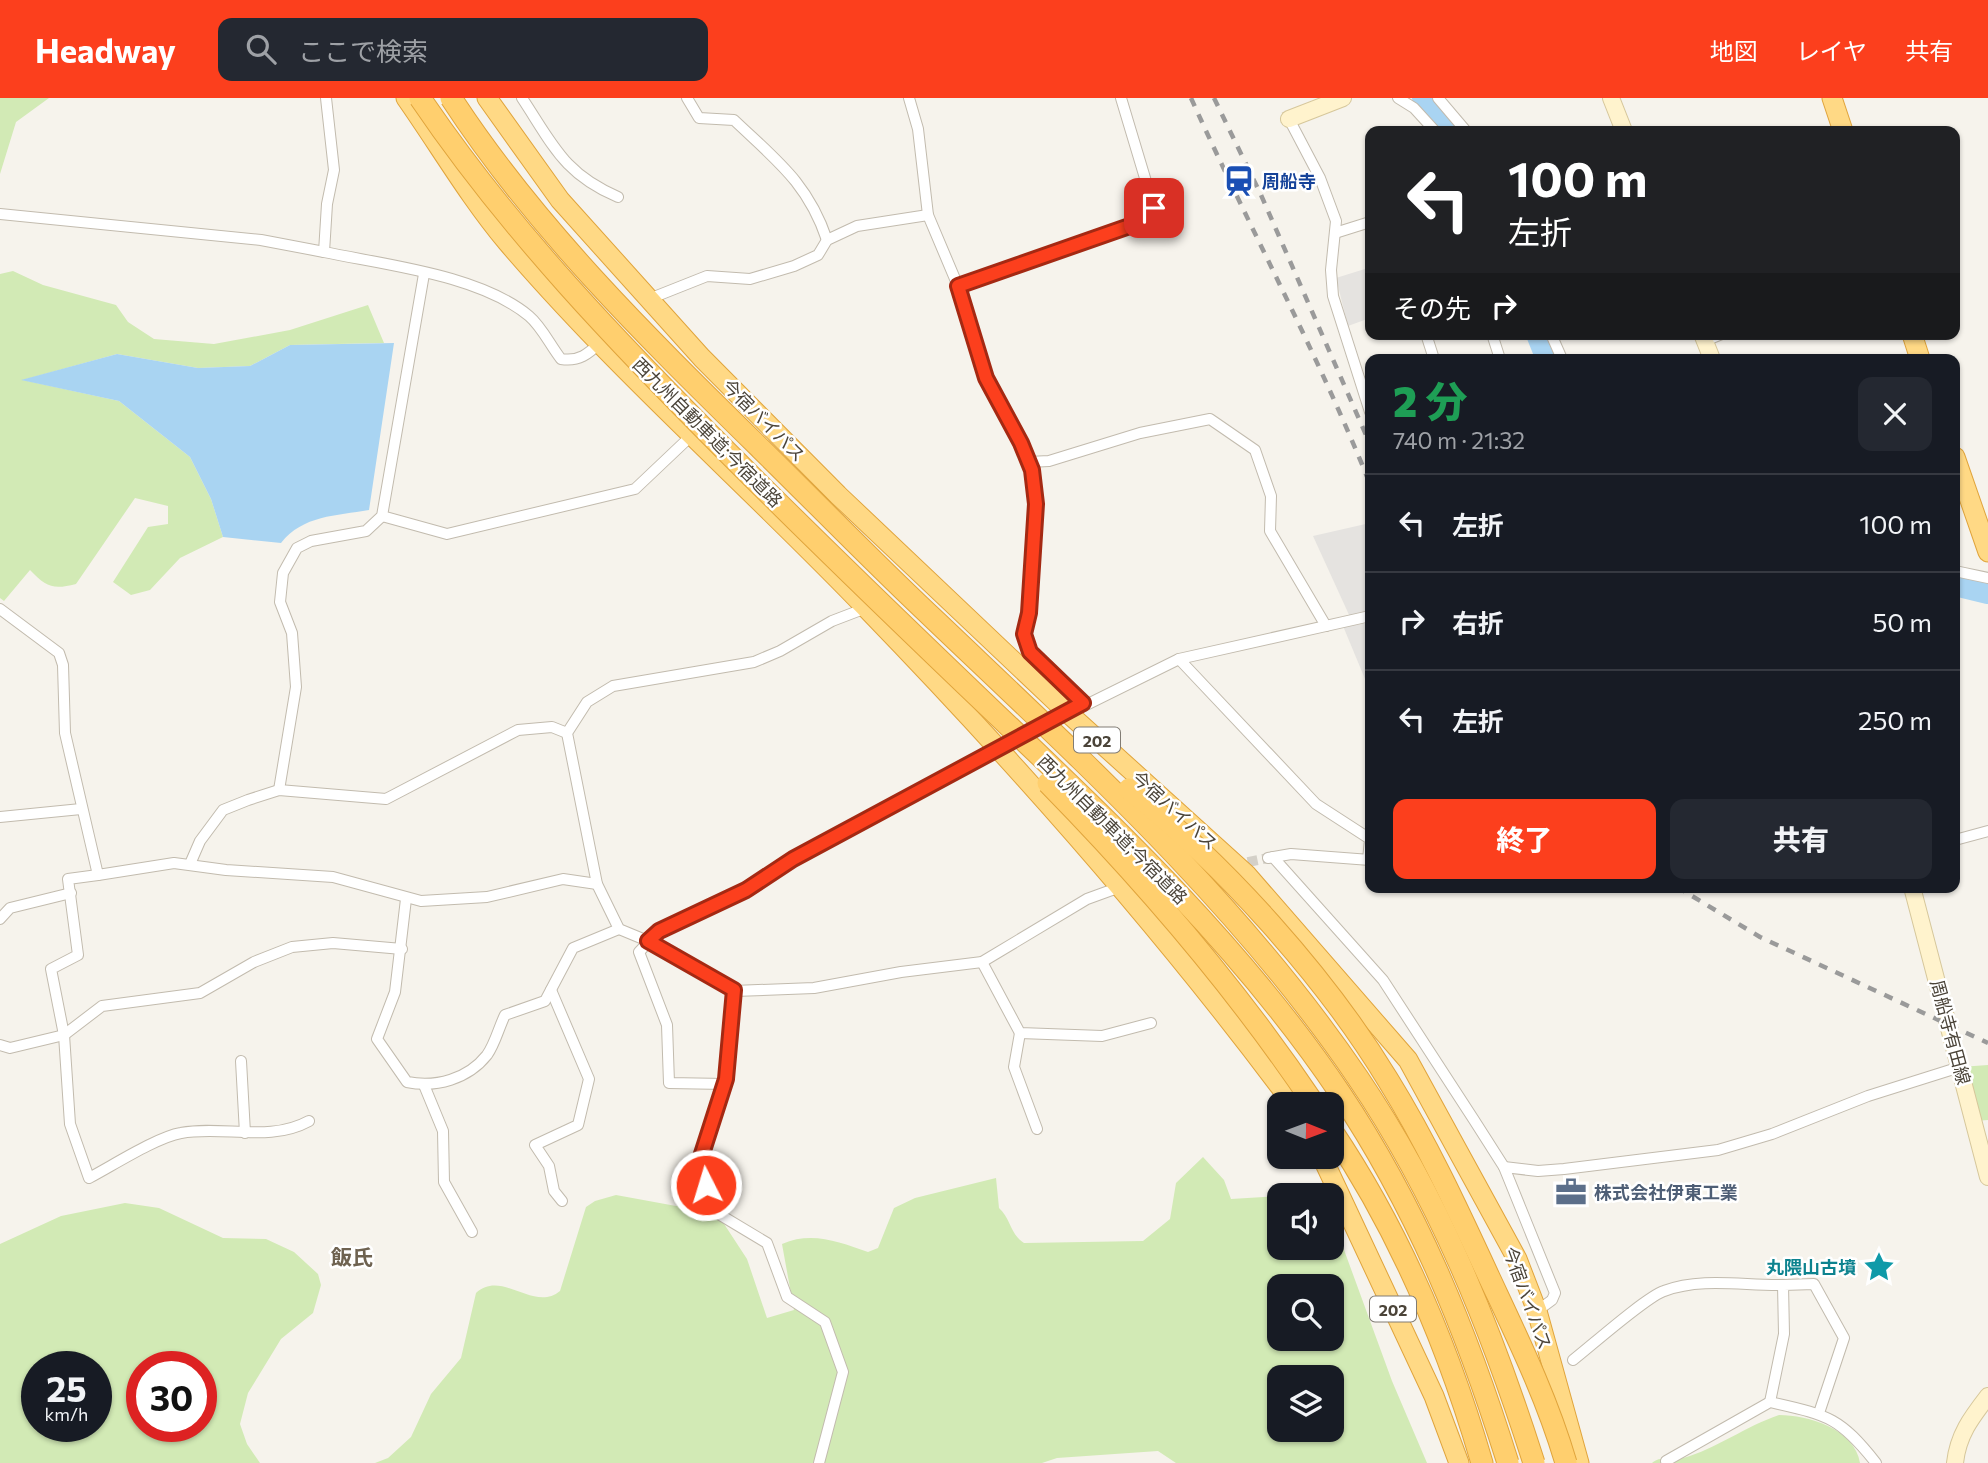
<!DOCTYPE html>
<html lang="ja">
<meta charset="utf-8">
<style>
:root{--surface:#171b24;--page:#242831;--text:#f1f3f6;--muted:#9ea1a6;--line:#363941;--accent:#fc3f1d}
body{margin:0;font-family:Commissioner,"Noto Sans JP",sans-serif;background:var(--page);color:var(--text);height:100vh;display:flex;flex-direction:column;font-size:26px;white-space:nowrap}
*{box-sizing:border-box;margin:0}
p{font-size:23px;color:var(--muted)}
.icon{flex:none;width:38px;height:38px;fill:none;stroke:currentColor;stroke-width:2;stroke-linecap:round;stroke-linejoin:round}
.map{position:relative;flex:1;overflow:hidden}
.drawer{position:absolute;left:1365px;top:256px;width:595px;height:539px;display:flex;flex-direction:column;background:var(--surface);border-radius:14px;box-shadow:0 2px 5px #0004}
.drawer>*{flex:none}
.banner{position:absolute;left:1365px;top:28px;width:595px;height:214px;border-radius:14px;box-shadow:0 2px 5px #0004;background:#202124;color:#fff;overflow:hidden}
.needle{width:46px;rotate:91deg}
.tools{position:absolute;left:1267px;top:994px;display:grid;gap:14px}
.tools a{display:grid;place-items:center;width:77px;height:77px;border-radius:14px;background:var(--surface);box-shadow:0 2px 5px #0004;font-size:35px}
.speed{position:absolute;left:21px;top:1253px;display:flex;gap:14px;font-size:35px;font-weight:700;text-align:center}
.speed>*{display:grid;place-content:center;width:91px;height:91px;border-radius:50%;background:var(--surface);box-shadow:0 2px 5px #0004;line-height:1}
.speed small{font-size:18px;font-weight:400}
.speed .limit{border:10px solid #d22;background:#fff;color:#111}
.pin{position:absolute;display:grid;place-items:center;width:60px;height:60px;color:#fff;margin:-30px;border-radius:14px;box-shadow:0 4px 10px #0006}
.me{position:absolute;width:77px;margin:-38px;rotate:355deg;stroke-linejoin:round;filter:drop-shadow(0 0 5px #0008)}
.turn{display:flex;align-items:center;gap:24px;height:147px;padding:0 28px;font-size:32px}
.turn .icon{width:91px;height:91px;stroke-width:2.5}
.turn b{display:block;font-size:49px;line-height:60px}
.then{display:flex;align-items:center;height:66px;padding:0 28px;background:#0003;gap:14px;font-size:26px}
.round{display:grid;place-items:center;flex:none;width:74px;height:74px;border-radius:14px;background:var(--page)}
.overview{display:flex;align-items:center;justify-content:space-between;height:119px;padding:0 28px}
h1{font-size:42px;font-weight:800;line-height:52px;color:#1e9e55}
.action{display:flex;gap:14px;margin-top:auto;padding:14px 28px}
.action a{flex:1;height:80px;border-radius:14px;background:var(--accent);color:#fff;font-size:28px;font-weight:800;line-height:80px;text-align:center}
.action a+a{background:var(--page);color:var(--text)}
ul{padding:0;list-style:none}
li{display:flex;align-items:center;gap:21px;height:98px;padding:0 28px;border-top:2px solid var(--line)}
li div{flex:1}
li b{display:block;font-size:26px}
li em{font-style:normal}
header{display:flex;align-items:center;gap:42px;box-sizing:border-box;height:98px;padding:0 35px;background:var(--accent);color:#fff}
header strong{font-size:33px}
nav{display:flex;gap:38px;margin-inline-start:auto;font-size:24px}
.search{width:490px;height:63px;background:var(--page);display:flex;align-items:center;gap:18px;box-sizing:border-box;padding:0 24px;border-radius:14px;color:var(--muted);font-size:26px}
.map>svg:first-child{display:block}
.green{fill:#d2eab5;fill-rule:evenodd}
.parking{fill:#e5e3e0}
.water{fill:#a9d4f2}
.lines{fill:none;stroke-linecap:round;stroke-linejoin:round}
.river{stroke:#a9d4f2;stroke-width:24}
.minor-tunnel{stroke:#d4d0c8;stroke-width:10;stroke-dasharray:10 5;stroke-linecap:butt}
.minor-casing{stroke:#c2bbae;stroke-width:12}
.secondary-casing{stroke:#d6c79b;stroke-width:18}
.trunk-casing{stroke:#e0a43c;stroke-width:21}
.motorway-casing{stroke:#e0a43c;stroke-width:23}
.minor{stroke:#fff;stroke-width:10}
.secondary{stroke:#fff3cd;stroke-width:16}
.trunk{stroke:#ffd985;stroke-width:19}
.motorway{stroke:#ffcf6e;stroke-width:21}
.rail{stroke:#9a9a9a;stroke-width:4.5;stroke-dasharray:9 9;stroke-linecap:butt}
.motorway-bridge-casing{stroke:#e0a43c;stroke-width:23;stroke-linecap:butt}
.motorway-bridge{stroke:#ffcf6e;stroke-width:21}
.route-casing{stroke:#a42913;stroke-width:18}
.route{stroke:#fc3f1d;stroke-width:12}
.labels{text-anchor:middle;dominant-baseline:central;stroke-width:5;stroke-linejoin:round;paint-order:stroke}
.shield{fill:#fff;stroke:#817c74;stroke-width:2}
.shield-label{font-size:16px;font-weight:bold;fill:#4b4439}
.transit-label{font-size:18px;font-weight:bold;fill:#164399;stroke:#fff;text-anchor:start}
.street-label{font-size:18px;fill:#4b4439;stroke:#fff}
.service-label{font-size:18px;font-weight:bold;fill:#4e5e75;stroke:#fff;text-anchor:start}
.culture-label{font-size:18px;font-weight:bold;fill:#0d838f;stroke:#fff;text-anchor:end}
.quarter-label{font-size:21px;font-weight:bold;fill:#6e6250;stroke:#fff}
</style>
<header>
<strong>Headway</strong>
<div class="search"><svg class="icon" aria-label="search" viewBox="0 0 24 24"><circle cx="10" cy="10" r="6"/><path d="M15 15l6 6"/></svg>ここで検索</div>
<nav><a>地図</a><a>レイヤ</a><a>共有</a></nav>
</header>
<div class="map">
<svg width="1988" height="1365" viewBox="0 0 1988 1365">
<rect width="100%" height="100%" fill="#f6f3ec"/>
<!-- green -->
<g class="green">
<polygon points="0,0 49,0 16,24 0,76"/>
<path d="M13 173 43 187 116 207 128 224 154 241 214 246 290 232 368 207 384 245 290 247 250 268 198 270 117 256 23 282 119 303 190 359 211 401 223 439 180 460 150 492 131 497 113 484 148 429 168 426V408L135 400 76 486C53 492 46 489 30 472L4 503 0 500V176Z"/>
<polygon points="1988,967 1988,1022 1975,1023 1960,969"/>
<path d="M1203 1059 1224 1082 1231 1101 1279 1098V1150H1332V1119L1392 1283 1427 1365H1176L1158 1353 1057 1360 1042 1365H375L388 1360 411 1339 431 1296 461 1260 476 1195C502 1171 534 1215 560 1193L586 1109 595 1103 616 1097 676 1108 704 1104 713 1109 747 1161 767 1220 794 1212 782 1146C812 1133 839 1144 868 1154L878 1150 894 1110 915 1100 996 1080 999 1110C1011 1121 1010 1136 1024 1145L1143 1143 1170 1121 1176 1085ZM1279 1188H1332V1241H1279ZM1279 1279H1332V1332H1279Z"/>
<polygon points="1319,1086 1324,1097 1283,1097"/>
<path d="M125 1105 159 1110 223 1140 266 1141 294 1154 318 1176 321 1187 313 1215 281 1241 248 1295 240 1326 247 1346 260 1365H0V1146L61 1118ZM37 1269H96V1328H37ZM142 1269H201V1328H142Z"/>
<path d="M1779 1317C1808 1317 1855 1331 1860 1365H1652C1661 1357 1673 1363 1683 1360 1716 1351 1746 1328 1779 1317Z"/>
</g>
<!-- parking -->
<g class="parking">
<polygon points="1368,170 1370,220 1348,228 1336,180"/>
<polygon points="1370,425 1370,513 1350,519 1313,438"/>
<polygon points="1370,525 1370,593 1343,528"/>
</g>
<!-- water -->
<path class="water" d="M394 245 369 412C336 418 303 417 281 445L223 439 211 401 190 359 119 303 21 282 117 256 198 270 250 268 290 247Z"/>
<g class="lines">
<!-- river -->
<g class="river">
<polyline points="1424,0 1450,33"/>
<polyline points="1538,236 1548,261"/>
<polyline points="1955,486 1988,494"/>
</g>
<!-- minor-tunnel -->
<polyline class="minor-tunnel" points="1233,767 1268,760"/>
<defs>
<g id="minor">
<path d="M326 0 334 72 327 106 324 154C386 167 480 177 529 218 542 229 550 247 561 261 579 264 588 256 601 244"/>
<path d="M522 0C553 47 564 76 618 99"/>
<path d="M687 0 699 20 734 22C776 62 808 85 827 142"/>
<polyline points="909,0 918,31 928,117 958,188 986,280 1022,345 1032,372 1036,406 1029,515 1024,536 1030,553 1083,605"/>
<polyline points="1398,0 1414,10 1435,33"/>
<polyline points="1438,0 1466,33"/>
<polyline points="1289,21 1320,80 1336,123 1331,172 1333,198 1370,314"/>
<polyline points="0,116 261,142 324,154"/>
<polyline points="1335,135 1370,124"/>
<polyline points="958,188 1141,124 1154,110 1121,0"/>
<polyline points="649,201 707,178 750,181 794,168 818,157 827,142 857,128 928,117"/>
<polyline points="1426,236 1434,261"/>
<polyline points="1492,236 1500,261"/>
<polyline points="1551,236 1562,261"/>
<polyline points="1705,243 1722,236"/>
<polyline points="1029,364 1049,363 1140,335 1210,321 1255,352 1271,398 1270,433 1326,528"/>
<polyline points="382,418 447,436 635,391 692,337"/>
<polyline points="1955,473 1988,480"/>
<polyline points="866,510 832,523 780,553 754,564 613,588 587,604 567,635 597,786 619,831 648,843 734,893 814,890 901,874 982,864 1087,801 1120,789"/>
<polyline points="0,511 59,555 63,567 65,635 98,777 174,765 226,772 333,779 421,803 487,799 563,781 597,786"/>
<polyline points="1179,561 1316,706 1370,741 1368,762"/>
<polyline points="279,692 296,589 292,535 280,504 283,475 297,450 311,443 366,433 382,418 424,176"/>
<polyline points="0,719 81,711"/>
<polyline points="1955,742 1988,733"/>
<polyline points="1273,759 1383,882 1474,1022 1504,1069 1555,1195 1552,1202 1537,1213"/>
<polyline points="1268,760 1291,756 1370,762"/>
<polyline points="190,766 200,743 223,712 248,702 279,692 386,701 518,632 552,629 567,635"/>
<path d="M98 777 68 781 78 857 51 871 64 937 70 1026 89 1080C112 1068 157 1039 181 1035 223 1027 269 1045 309 1023"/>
<path d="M406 801 395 894 377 941 407 984C436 990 468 981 487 957 495 946 499 929 505 917L545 903 573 850 619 831"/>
<polyline points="0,821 10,810 71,795"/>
<polyline points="982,864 1020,935 1102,938 1151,925"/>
<polyline points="551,892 589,981 578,1027 535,1047 549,1068 554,1093 562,1103"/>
<polyline points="734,893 726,981 700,1062 712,1112 767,1145 787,1199 825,1224 843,1274 819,1365"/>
<polyline points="1020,935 1014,969 1037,1031"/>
<polyline points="0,947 10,950 64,937 102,908 200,895 254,864 292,849 333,845 402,851"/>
<polyline points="241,963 245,1035"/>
<polyline points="725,986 669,985 667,927 639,854 659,833 745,792 793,761 997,651 1179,561 1370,518"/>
<polyline points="424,987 443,1033 444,1084 472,1134"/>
<polyline points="1504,1069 1538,1073 1564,1071 1718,1052 1772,1036 1868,998 1960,969"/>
<path d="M1573 1262C1591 1248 1646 1199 1664 1193 1702 1179 1744 1188 1783 1187"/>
<polyline points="1770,1304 1784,1236 1783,1187 1814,1186 1844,1240 1819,1315"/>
<path d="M1666 1363 1770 1304C1827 1317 1839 1318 1876 1365"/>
</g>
<g id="secondary">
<polyline points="1611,0 1624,33"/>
<polyline points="1289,21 1343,0"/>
<polyline points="1702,236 1712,261"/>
<polyline points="1912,789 1988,1079"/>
<path d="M1955 1365C1958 1337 1971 1320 1988 1298"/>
</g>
<g id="trunk">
<path d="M406 0C439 47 470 100 507 144 618 274 748 387 866 510 1018 667 1163 831 1293 1006"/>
<polyline points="487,0 560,102 702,260 838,397 1068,615 1246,776 1408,962 1517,1161 1537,1213 1579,1365"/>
<polyline points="1832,0 1843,33"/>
<polyline points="1912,236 1920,261"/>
<polyline points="1955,359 1988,454"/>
<polyline points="1322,1059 1434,1298 1459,1365"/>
</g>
<path id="motorway" d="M1332 1033C1400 1134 1448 1248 1482 1365"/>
</defs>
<!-- minor casing -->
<use href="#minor" class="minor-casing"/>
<!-- secondary casing -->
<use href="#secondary" class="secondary-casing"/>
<!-- trunk casing -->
<use href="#trunk" class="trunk-casing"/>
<!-- motorway casing -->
<use href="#motorway" class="motorway-casing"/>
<!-- minor -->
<use href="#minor" class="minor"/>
<!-- secondary -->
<use href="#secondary" class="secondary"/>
<!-- trunk -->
<use href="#trunk" class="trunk"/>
<!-- motorway -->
<use href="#motorway" class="motorway"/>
<!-- rail -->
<g class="rail">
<path d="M1191 0C1249 129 1317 254 1370 386"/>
<polyline points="1214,0 1261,97 1370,346"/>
<polyline points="1677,789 1760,839 1988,945"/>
</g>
<defs>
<g id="motorway-bridge">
<path d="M420 0C510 133 621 248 734 361 820 447 907 531 995 615 1119 733 1244 852 1340 995 1417 1110 1467 1234 1508 1365"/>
<path d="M451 0C537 132 649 241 761 351 820 409 878 469 938 525 1088 668 1241 807 1358 980 1438 1098 1491 1230 1534 1365"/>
<path d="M1048 685C1145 784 1237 891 1314 1006"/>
<path d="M1129 691C1224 766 1325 878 1388 982 1427 1045 1458 1112 1489 1179 1518 1241 1547 1300 1566 1365"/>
</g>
</defs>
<!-- motorway-bridge casing -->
<use href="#motorway-bridge" class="motorway-bridge-casing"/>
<!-- motorway-bridge -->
<use href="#motorway-bridge" class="motorway-bridge"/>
</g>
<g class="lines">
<defs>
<polyline id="route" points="706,1087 700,1062 726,981 734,892 648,843 659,833 746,792 793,761 1083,605 1030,554 1024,536 1029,515 1036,406 1032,372 1021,345 986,280 958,188 1141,124 1154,110"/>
</defs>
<!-- route casing -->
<use href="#route" class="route-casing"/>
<!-- route -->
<use href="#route" class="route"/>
</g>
<!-- icons -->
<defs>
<symbol id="station-bare" viewBox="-9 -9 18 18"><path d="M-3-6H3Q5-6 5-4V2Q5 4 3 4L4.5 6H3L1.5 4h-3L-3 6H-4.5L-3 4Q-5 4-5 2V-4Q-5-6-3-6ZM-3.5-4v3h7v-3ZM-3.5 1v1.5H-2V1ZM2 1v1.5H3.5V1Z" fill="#1a4fb4" stroke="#fff" stroke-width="2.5" paint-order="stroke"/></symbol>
<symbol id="office-bare" viewBox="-9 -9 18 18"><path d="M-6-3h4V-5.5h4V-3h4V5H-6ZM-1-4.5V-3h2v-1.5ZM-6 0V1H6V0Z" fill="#5c6f8a" stroke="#fff" stroke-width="2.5" paint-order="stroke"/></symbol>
<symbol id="sight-bare" viewBox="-9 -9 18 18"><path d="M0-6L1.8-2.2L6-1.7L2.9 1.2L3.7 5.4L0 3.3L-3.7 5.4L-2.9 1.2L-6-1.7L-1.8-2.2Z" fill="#0f9aa8" stroke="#fff" stroke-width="2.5" paint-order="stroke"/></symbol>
</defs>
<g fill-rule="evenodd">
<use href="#station-bare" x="1217" y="61" width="44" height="44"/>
<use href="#office-bare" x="1549" y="1072" width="44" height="44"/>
<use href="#sight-bare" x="1857" y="1147" width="44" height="44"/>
</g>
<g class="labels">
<!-- shield labels -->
<g class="shield">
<rect x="1074" y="629.5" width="46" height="25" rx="5"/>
<rect x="1370" y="1198.5" width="46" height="25" rx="5"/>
</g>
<g class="shield-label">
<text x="1097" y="642">202</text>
<text x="1393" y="1211">202</text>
</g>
<!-- transit labels -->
<g class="transit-label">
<text x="1262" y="83">周船寺</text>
</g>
<!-- street labels -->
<g class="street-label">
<text transform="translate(764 322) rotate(45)">今宿バイパス</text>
<text transform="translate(708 334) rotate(45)">西九州自動車道;今宿道路</text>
<text transform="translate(1175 712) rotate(42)">今宿バイパス</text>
<text transform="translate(1113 731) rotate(45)">西九州自動車道;今宿道路</text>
<text transform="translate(1951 934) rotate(75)">周船寺有田線</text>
<text transform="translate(1528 1200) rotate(70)">今宿バイパス</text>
</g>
<!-- service labels -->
<g class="service-label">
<text x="1594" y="1094">株式会社伊東工業</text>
</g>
<!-- culture labels -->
<g class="culture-label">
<text x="1856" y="1169">丸隈山古墳</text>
</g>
<!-- quarter labels -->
<g class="quarter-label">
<text x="352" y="1158">飯氏</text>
</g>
</g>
</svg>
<div class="tools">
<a><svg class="needle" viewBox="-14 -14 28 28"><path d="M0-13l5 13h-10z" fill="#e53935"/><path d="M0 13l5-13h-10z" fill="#9ea1a6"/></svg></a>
<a><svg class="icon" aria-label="sound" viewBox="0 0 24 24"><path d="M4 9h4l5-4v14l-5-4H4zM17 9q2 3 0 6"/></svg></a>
<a><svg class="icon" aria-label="search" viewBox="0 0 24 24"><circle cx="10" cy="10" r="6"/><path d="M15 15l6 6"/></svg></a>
<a><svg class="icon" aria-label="layers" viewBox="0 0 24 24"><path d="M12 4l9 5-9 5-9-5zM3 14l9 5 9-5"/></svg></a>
</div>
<div class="speed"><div>25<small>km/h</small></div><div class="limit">30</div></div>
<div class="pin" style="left:1154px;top:110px;background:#d93025"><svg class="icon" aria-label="arrive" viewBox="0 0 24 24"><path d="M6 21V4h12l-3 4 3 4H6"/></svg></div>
<svg class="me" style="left:706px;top:1087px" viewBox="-20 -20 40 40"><circle r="17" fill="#fc3f1d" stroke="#fff" stroke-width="3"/><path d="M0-11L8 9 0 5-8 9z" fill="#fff"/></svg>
<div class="banner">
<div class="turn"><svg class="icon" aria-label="left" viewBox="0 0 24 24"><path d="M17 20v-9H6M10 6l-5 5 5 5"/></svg><div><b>100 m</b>左折</div></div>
<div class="then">その先<svg class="icon" aria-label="right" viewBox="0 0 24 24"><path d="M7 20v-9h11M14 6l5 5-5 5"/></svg></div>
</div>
<section class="drawer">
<div class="overview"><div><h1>2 分</h1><p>740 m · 21:32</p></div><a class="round"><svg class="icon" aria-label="close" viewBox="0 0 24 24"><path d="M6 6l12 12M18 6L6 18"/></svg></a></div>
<ul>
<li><svg class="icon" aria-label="left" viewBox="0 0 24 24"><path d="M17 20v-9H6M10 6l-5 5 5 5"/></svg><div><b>左折</b></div><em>100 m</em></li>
<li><svg class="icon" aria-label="right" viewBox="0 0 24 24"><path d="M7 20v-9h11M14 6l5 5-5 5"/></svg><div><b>右折</b></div><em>50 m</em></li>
<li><svg class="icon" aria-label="left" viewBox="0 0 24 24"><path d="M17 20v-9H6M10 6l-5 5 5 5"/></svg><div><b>左折</b></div><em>250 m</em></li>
</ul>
<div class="action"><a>終了</a><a>共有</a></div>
</section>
</div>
